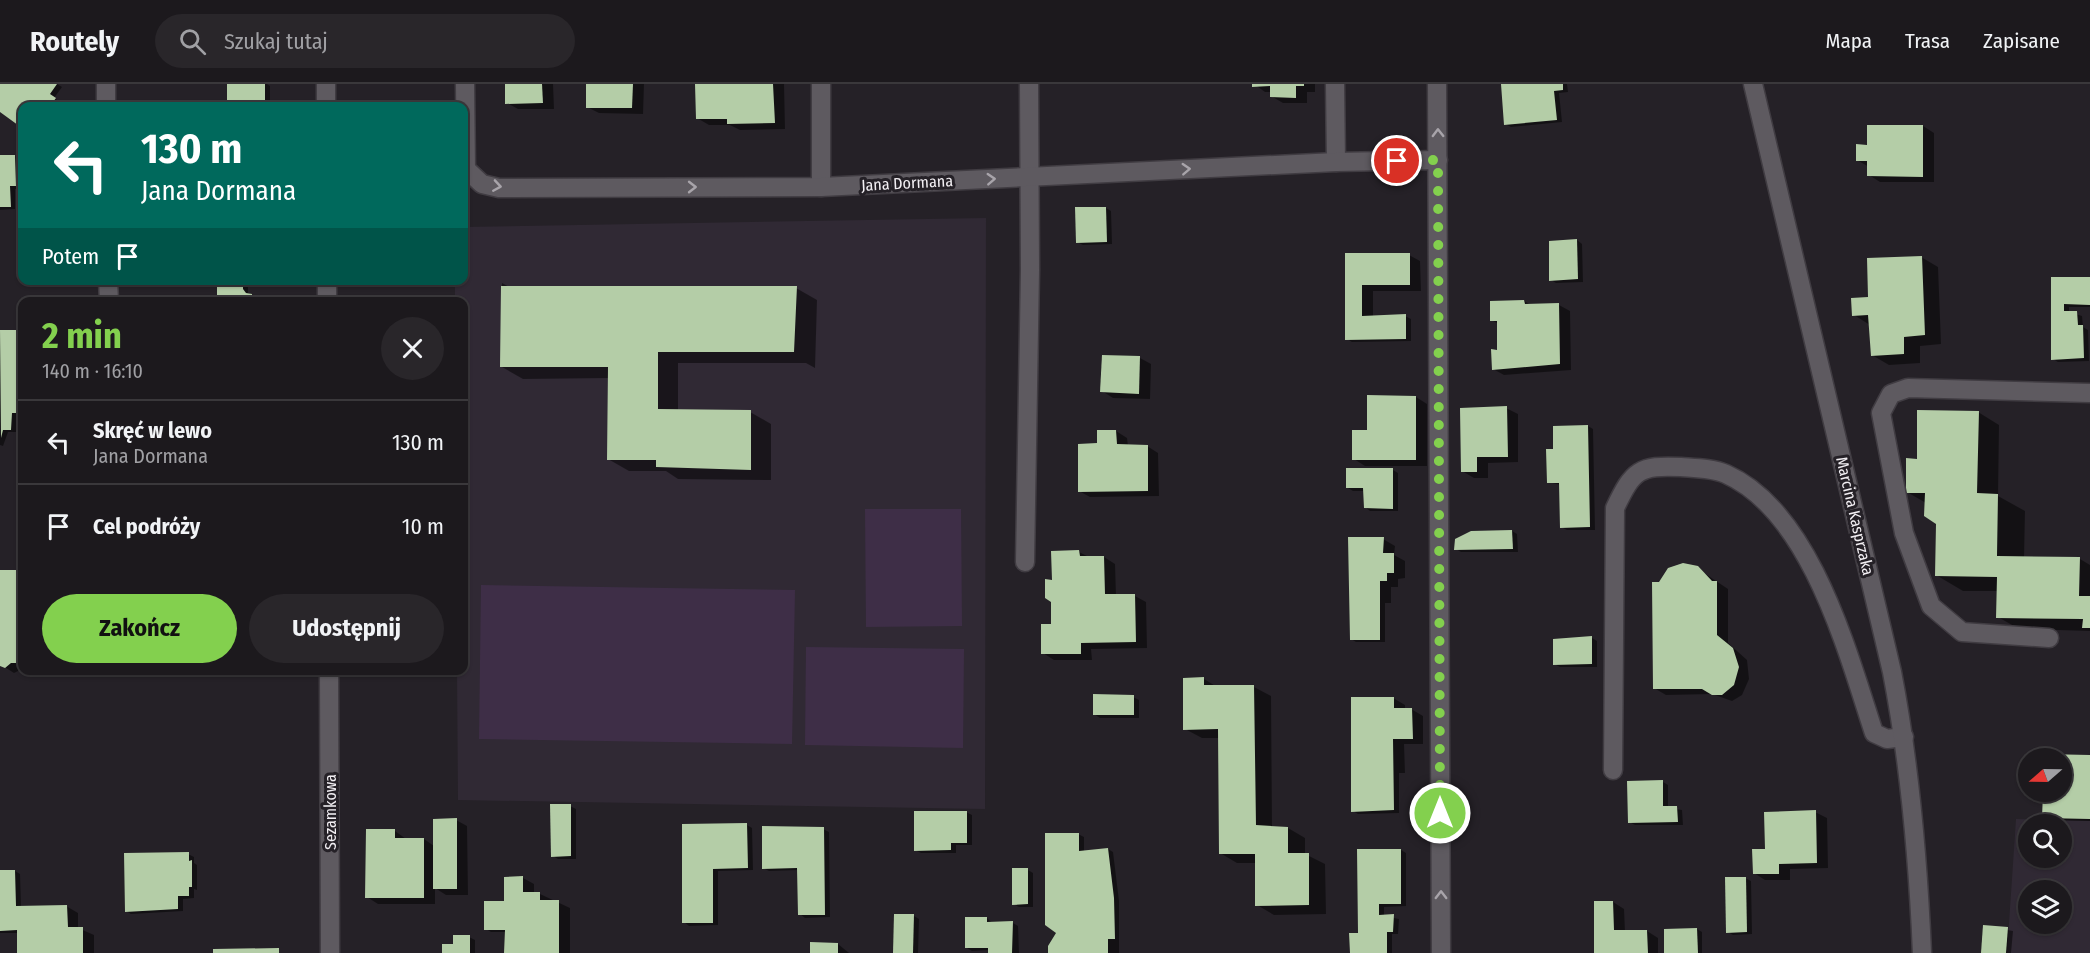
<!DOCTYPE html>
<html lang="pl">
<meta charset="utf-8">
<style>
:root{--surface:#1c191d;--page:#29262a;--text:#f1f3f6;--muted:#a0a0a4;--line:#3a383b;--accent:#83d04e}
body{margin:0;font-family:"Fira Sans Condensed",sans-serif;background:var(--page);color:var(--text);height:100vh;display:flex;flex-direction:column;font-size:22px;white-space:nowrap}
*{box-sizing:border-box;margin:0}
p{font-size:20px;color:var(--muted)}
.icon{flex:none;width:33px;height:33px;fill:none;stroke:currentColor;stroke-width:2;stroke-linecap:round;stroke-linejoin:round}
.map{position:relative;flex:1;overflow:hidden}
.sheet{position:absolute;left:18px;top:213px;width:450px;height:378px;display:flex;flex-direction:column;background:var(--surface);border-radius:12px;box-shadow:0 2px 4px #0004,0 0 0 2px var(--line)}
.sheet>*{flex:none}
.guide{position:absolute;left:18px;top:18px;width:450px;height:183px;border-radius:12px;box-shadow:0 2px 4px #0004,0 0 0 2px var(--line);background:#00695c;color:#fff;overflow:hidden}
.needle{width:39px;rotate:250deg}
.tools{position:absolute;left:2018px;top:664px;display:grid;gap:12px}
.tools a{display:grid;place-items:center;width:54px;height:54px;border-radius:50%;background:var(--surface);box-shadow:0 2px 4px #0004,0 0 0 2px var(--line);font-size:30px}
.pin{position:absolute;display:grid;place-items:center;width:51px;height:51px;color:#fff;margin:-26px;border:3px solid #fff;border-radius:50%;box-shadow:0 2px 6px #0007}
.me{position:absolute;width:66px;margin:-33px;rotate:0deg;stroke-linejoin:round;filter:drop-shadow(0 0 4px #0008)}
.turn{display:flex;align-items:center;gap:21px;height:126px;padding:0 24px;font-size:27px}
.turn .icon{width:78px;height:78px;stroke-width:2.5}
.turn b{display:block;font-size:42px;line-height:51px}
.then{display:flex;align-items:center;height:57px;padding:0 24px;background:#0003;gap:12px;font-size:22px}
.round{display:grid;place-items:center;flex:none;width:63px;height:63px;border-radius:32px;background:var(--page)}
.head{display:flex;align-items:center;justify-content:space-between;height:102px;padding:0 24px}
h1{font-size:36px;font-weight:700;line-height:45px;color:var(--accent)}
.button{display:flex;gap:12px;margin-top:auto;padding:12px 24px}
.button a{flex:1;height:69px;border-radius:36px;background:var(--accent);color:#111;font-size:24px;font-weight:700;line-height:69px;text-align:center}
.button a+a{background:var(--page);color:var(--text)}
ul{padding:0;list-style:none}
li{display:flex;align-items:center;gap:18px;height:84px;padding:0 24px;border-top:2px solid var(--line)}
li div{flex:1}
li b{display:block;font-size:22px}
li em{font-style:normal}
header{display:flex;align-items:center;gap:36px;box-sizing:border-box;height:84px;padding:0 30px;background:var(--surface);border-bottom:2px solid var(--line)}
header strong{font-size:28px}
nav{display:flex;gap:33px;margin-inline-start:auto;font-size:21px}
.search{width:420px;height:54px;background:var(--page);display:flex;align-items:center;gap:15px;box-sizing:border-box;padding:0 21px;border-radius:33px;color:var(--muted);font-size:22px}
.map>svg:first-child{display:block}
.built{fill:#302934;fill-rule:evenodd}
.green{fill:#3e2e47}
.shadow{fill:#0007}
.building{fill:#b4cda7}
.lines{fill:none;stroke-linecap:round;stroke-linejoin:round}
.service-casing{stroke:#403c42;stroke-width:21}
.minor-casing{stroke:#403c42;stroke-width:21}
.service{stroke:#5e5a60;stroke-width:18}
.minor{stroke:#5e5a60;stroke-width:18}
.oneway{stroke:#a8a4aa}
.route{stroke:#83d04e;stroke-width:10;stroke-dasharray:0 18}
.labels{text-anchor:middle;dominant-baseline:central;stroke-width:6;stroke-linejoin:round;paint-order:stroke}
.street-label{font-size:16px;fill:#f2eff3;stroke:#252127}
</style>
<header>
<strong>Routely</strong>
<div class="search"><svg class="icon" aria-label="search" viewBox="0 0 24 24"><circle cx="10" cy="10" r="6"/><path d="M15 15l6 6"/></svg>Szukaj tutaj</div>
<nav><a>Mapa</a><a>Trasa</a><a>Zapisane</a></nav>
</header>
<div class="map">
<svg width="2090" height="869" viewBox="0 0 2090 869">
<rect width="100%" height="100%" fill="#252127"/>
<!-- built -->
<g class="built">
<polygon points="986,134 985,725 458,716 457,587 464,586 464,218 455,217 455,197 464,196 464,143"/>
<path d="M2016 735 2090 737V869H2007ZM2028 741H2061V774H2028ZM2028 807H2061V840H2028Z"/>
</g>
<!-- green -->
<g class="green">
<polygon points="865,425 961,425 962,542 866,543"/>
<polygon points="481,501 795,506 792,660 479,655"/>
<polygon points="806,563 964,565 963,664 805,661"/>
</g>
<!-- shadow -->
<g class="shadow">
<polygon points="0,0 57,0 62,3 54,14 60,18 57,22 22,22 22,42 0,26"/>
<polygon points="229,0 267,0 270,2 270,22 229,22"/>
<polygon points="506,0 553,0 554,25 518,25 507,19"/>
<polygon points="588,0 644,0 643,30 599,29 587,23"/>
<polygon points="697,0 784,0 785,45 740,46 730,41 709,41 697,34"/>
<polygon points="1254,0 1315,0 1315,8 1307,8 1307,19 1283,19 1271,12 1271,8 1265,8"/>
<polygon points="1502,0 1567,0 1568,8 1559,9 1562,38 1511,43 1505,40"/>
<polygon points="1923,42 1934,49 1934,98 1880,98 1869,91 1869,83 1857,76 1869,62"/>
<polygon points="15,72 20,75 21,105 15,105 15,125 0,126 0,73"/>
<polygon points="1106,124 1111,127 1112,160 1083,161 1077,158"/>
<polygon points="1577,156 1582,160 1583,198 1556,199 1551,196"/>
<polygon points="1347,171 1409,171 1420,177 1421,207 1373,207 1373,232 1405,232 1411,235 1411,257 1352,258 1347,255"/>
<polygon points="1921,173 1938,183 1941,260 1920,262 1920,279 1889,281 1872,271 1870,241 1854,231 1869,215"/>
<polygon points="2053,194 2090,195 2090,223 2069,223 2069,228 2082,232 2083,243 2088,246 2089,277 2058,278 2053,275"/>
<polygon points="219,196 248,196 248,209 257,214 257,218 219,218"/>
<polygon points="502,199 511,204 796,204 817,216 815,284 806,279 678,279 678,327 750,328 771,340 771,396 678,395 666,387 629,387 608,375 609,294 523,295 502,283"/>
<polygon points="1524,217 1531,221 1559,221 1570,227 1571,286 1504,291 1493,285 1499,267 1499,240 1491,236"/>
<polygon points="0,247 22,248 22,334 17,334 16,348 8,348 3,362 0,361"/>
<polygon points="1140,274 1151,280 1150,315 1113,314 1102,307"/>
<polygon points="1416,313 1427,320 1427,382 1365,382 1354,375 1368,347"/>
<polygon points="1506,324 1518,330 1518,378 1488,379 1488,394 1474,394 1462,387"/>
<polygon points="1978,328 1999,341 1998,412 2025,427 2024,474 2080,475 2090,481 2090,547 2019,545 1998,533 1998,507 1963,507 1936,491 1937,439 1926,419 1907,408 1918,376"/>
<polygon points="464,332 465,333 465,359 464,359"/>
<polygon points="1588,342 1593,345 1595,446 1567,446 1561,443 1561,401 1548,398 1555,367 1555,343"/>
<polygon points="1116,347 1127,354 1128,362 1147,362 1158,369 1159,412 1090,413 1079,407 1099,360"/>
<polygon points="1393,386 1398,389 1398,427 1370,427 1365,423 1365,407 1353,407 1348,404"/>
<polygon points="1512,447 1517,450 1518,468 1461,468 1456,465"/>
<polygon points="1383,455 1395,462 1394,471 1405,477 1405,494 1398,495 1398,503 1391,503 1391,519 1385,519 1385,558 1356,558 1351,555"/>
<polygon points="1079,468 1089,473 1104,473 1115,480 1116,512 1135,512 1146,518 1147,564 1091,565 1092,576 1054,576 1043,569 1052,542 1054,497"/>
<polygon points="1695,483 1728,505 1728,559 1747,576 1749,595 1742,611 1732,617 1712,610 1666,611 1654,604 1660,500"/>
<polygon points="0,487 22,487 22,585 14,589 3,582"/>
<polygon points="464,510 466,511 466,550 464,551"/>
<polygon points="1592,554 1597,557 1597,583 1560,583 1554,580"/>
<polygon points="1204,595 1217,603 1254,603 1271,612 1272,744 1288,744 1305,754 1305,770 1325,780 1326,830 1274,831 1257,821 1257,779 1237,779 1220,769 1220,654 1202,654 1185,645"/>
<polygon points="1133,613 1139,616 1139,634 1100,634 1094,630"/>
<polygon points="1393,614 1405,621 1405,625 1411,625 1423,632 1423,660 1404,660 1405,689 1399,689 1399,729 1358,730 1353,727"/>
<polygon points="2090,672 2090,737 2049,736 2044,733 2044,709 2041,708 2061,708 2061,675 2045,675"/>
<polygon points="1663,698 1668,701 1668,724 1682,726 1683,741 1635,741 1629,738"/>
<polygon points="570,722 576,725 576,775 558,775 553,772"/>
<polygon points="966,728 972,731 972,761 956,761 956,769 921,769 915,766"/>
<polygon points="1815,728 1827,734 1828,784 1790,785 1790,796 1765,796 1754,789 1766,766"/>
<polygon points="456,736 467,742 468,811 446,811 435,804 435,820 378,820 367,813 395,747 406,755 424,755 434,762"/>
<polygon points="683,741 747,741 752,744 753,786 718,787 718,841 689,842 684,838"/>
<polygon points="823,745 829,748 830,833 805,834 800,830 799,786 769,787 763,784"/>
<polygon points="1078,750 1084,753 1084,768 1108,765 1113,768 1119,817 1119,869 1050,869 1058,847"/>
<polygon points="1401,766 1406,769 1406,822 1384,823 1384,832 1399,835 1398,850 1392,850 1392,869 1351,869"/>
<polygon points="188,770 194,773 194,779 197,781 197,806 194,805 194,814 183,815 183,827 131,830 126,827"/>
<polygon points="1028,786 1033,789 1033,823 1019,823 1013,820"/>
<polygon points="15,787 20,790 21,823 66,822 78,829 78,844 94,851 94,869 19,869 18,849 0,849 0,788"/>
<polygon points="523,794 534,800 534,810 540,810 570,824 570,869 506,869 506,848 491,848 486,845"/>
<polygon points="1745,794 1751,797 1752,850 1733,851 1728,848"/>
<polygon points="1613,818 1624,825 1625,848 1647,847 1658,854 1658,869 1596,869"/>
<polygon points="914,832 919,835 918,869 894,869"/>
<polygon points="987,834 992,839 1013,839 1018,842 1019,869 989,869 989,866 972,867 967,864"/>
<polygon points="1984,842 2013,847 2011,869 1982,869"/>
<polygon points="1697,845 1702,848 1702,869 1666,869"/>
<polygon points="469,853 475,856 475,869 444,869"/>
<polygon points="838,860 849,869 811,869"/>
</g>
<!-- building -->
<g class="building">
<polygon points="0,0 57,0 50,10 56,14 50,22 22,22 22,44 0,28"/>
<rect x="227" y="0" width="38" height="22"/>
<polygon points="505,0 542,0 543,19 505,20"/>
<polygon points="586,0 633,0 632,24 586,24"/>
<polygon points="695,0 773,0 775,39 727,40 727,35 696,35"/>
<polygon points="1252,0 1304,0 1304,2 1296,2 1296,14 1270,13 1270,2 1252,3"/>
<polygon points="1501,0 1563,0 1563,6 1554,7 1557,36 1504,41"/>
<polygon points="1867,41 1923,41 1923,93 1867,92 1867,77 1856,77 1856,60 1867,61"/>
<polygon points="0,71 15,71 16,102 10,102 11,123 0,123"/>
<polygon points="1075,123 1106,123 1107,158 1076,159"/>
<polygon points="1577,155 1578,195 1549,197 1549,157"/>
<polygon points="1345,169 1410,169 1410,201 1362,201 1362,232 1406,230 1406,255 1345,256"/>
<polygon points="1922,172 1925,251 1904,253 1904,270 1871,272 1868,231 1852,232 1851,214 1868,213 1867,174"/>
<polygon points="2051,193 2090,193 2090,221 2064,220 2064,227 2077,227 2078,241 2083,241 2084,274 2051,276"/>
<polygon points="217,196 243,196 243,205 246,209 252,210 252,218 217,218"/>
<polygon points="501,202 797,202 794,268 658,268 658,325 751,326 751,386 656,383 656,376 607,376 608,283 500,283"/>
<polygon points="1524,216 1525,220 1559,219 1560,280 1492,286 1491,265 1497,266 1497,237 1490,237 1490,217"/>
<polygon points="0,246 22,246 22,329 12,329 11,346 3,346 1,354"/>
<polygon points="1102,271 1140,272 1139,310 1100,308"/>
<polygon points="1367,311 1416,312 1416,376 1352,376 1352,346 1367,346"/>
<polygon points="1507,322 1508,373 1477,373 1477,388 1461,388 1460,324"/>
<polygon points="1917,326 1979,327 1977,409 1998,410 1997,472 2080,473 2079,512 2090,512 2090,544 2082,544 2083,535 1996,534 1997,493 1935,492 1936,440 1924,432 1925,409 1906,409 1906,374 1917,375"/>
<polygon points="1588,341 1590,443 1560,444 1559,399 1547,399 1546,365 1553,365 1553,342"/>
<polygon points="1097,346 1116,346 1117,360 1148,361 1148,407 1078,408 1078,360 1097,359"/>
<polygon points="1346,384 1393,384 1393,425 1364,424 1363,404 1346,404"/>
<polygon points="1512,446 1513,465 1454,466 1455,455 1471,447"/>
<polygon points="1348,453 1384,453 1383,469 1394,469 1394,489 1387,489 1387,497 1380,497 1380,556 1350,556"/>
<polygon points="1079,466 1080,472 1104,472 1105,510 1135,510 1136,558 1081,559 1081,570 1041,570 1041,540 1051,540 1051,518 1045,514 1045,495 1052,496 1051,467"/>
<polygon points="1683,479 1698,482 1712,497 1717,497 1717,551 1733,564 1739,583 1734,601 1722,611 1712,611 1702,605 1653,605 1652,498 1659,498 1668,484"/>
<polygon points="0,486 22,486 22,579 11,579 5,584 0,582"/>
<polygon points="1592,552 1592,580 1553,581 1553,555"/>
<polygon points="1204,593 1204,601 1254,601 1256,741 1288,743 1288,769 1309,769 1309,821 1255,822 1255,770 1219,770 1218,645 1183,646 1183,594"/>
<polygon points="1093,610 1134,611 1134,631 1093,631"/>
<polygon points="1351,613 1394,613 1394,624 1412,624 1413,655 1393,655 1394,726 1351,728"/>
<polygon points="2043,670 2090,671 2090,735 2042,734 2043,708 2061,708 2061,675 2043,675"/>
<polygon points="1663,696 1663,722 1677,722 1678,738 1628,739 1627,697"/>
<polygon points="550,720 571,720 571,772 551,773"/>
<polygon points="1816,726 1817,779 1779,780 1779,790 1753,790 1752,765 1765,765 1764,728"/>
<polygon points="914,727 967,727 967,759 951,759 951,766 914,767"/>
<polygon points="457,734 457,805 433,805 433,735"/>
<polygon points="747,739 748,784 713,785 713,839 682,839 682,740"/>
<polygon points="762,742 824,743 825,831 798,831 797,784 762,785"/>
<polygon points="366,745 395,745 395,754 424,754 424,814 365,814"/>
<polygon points="1045,749 1079,749 1079,767 1108,764 1114,814 1115,855 1108,855 1108,869 1048,869 1048,862 1056,849 1045,841"/>
<polygon points="1357,765 1401,765 1401,820 1379,820 1379,831 1394,830 1393,848 1387,848 1387,869 1350,869 1349,849 1358,849"/>
<polygon points="189,768 189,777 192,776 192,803 189,803 189,812 178,812 178,825 125,828 124,769"/>
<polygon points="1012,784 1028,784 1028,820 1012,821"/>
<polygon points="0,786 15,786 16,822 67,821 68,843 83,843 83,869 17,869 17,846 0,847"/>
<polygon points="523,792 523,808 540,808 540,816 559,816 559,869 504,869 505,846 484,846 484,817 504,817 504,793"/>
<polygon points="1725,793 1746,793 1747,848 1726,849"/>
<polygon points="1594,817 1613,817 1614,846 1647,846 1648,869 1594,869"/>
<polygon points="894,830 914,830 913,869 893,869"/>
<polygon points="965,833 987,833 987,838 1013,837 1012,869 988,869 988,864 965,864"/>
<polygon points="1983,841 2008,843 2006,869 1981,869"/>
<polygon points="1697,844 1698,869 1664,869 1664,845"/>
<polygon points="453,851 470,851 470,869 442,869 442,860 453,860"/>
<polygon points="810,858 838,859 838,869 810,869"/>
<polygon points="279,864 279,869 213,869 213,865"/>
</g>
<g class="lines">
<defs>
<g id="service">
<polyline points="106,0 106,22"/>
<polyline points="1335,0 1336,78"/>
<polyline points="821,103 821,0"/>
<polyline points="108,196 109,218"/>
<polyline points="1025,478 1030,186 1029,0"/>
<polyline points="2049,554 1962,548 1931,522 1904,449 1881,329 1891,310 1908,304 2090,309"/>
<path d="M1613 686 1615 424C1633 386 1639 381 1681 383 1695 384 1713 384 1726 390 1811 428 1847 567 1874 649L1887 655 1904 653"/>
</g>
<g id="minor">
<polyline points="326,0 326,22"/>
<polyline points="465,0 466,85 482,100 499,104 821,103 1336,78 1438,76"/>
<polyline points="1437,0 1441,869"/>
<path d="M1753 0 1892 588C1910 681 1918 774 1922 869"/>
<polyline points="327,196 327,218"/>
<polyline points="329,586 330,869"/>
</g>
</defs>
<!-- service casing -->
<use href="#service" class="service-casing"/>
<!-- minor casing -->
<use href="#minor" class="minor-casing"/>
<!-- service -->
<use href="#service" class="service"/>
<!-- minor -->
<use href="#minor" class="minor"/>
</g>
<!-- one-way arrows -->
<defs><path id="oneway-chevron" d="M-2-3.5L2.5 0L-2 3.5" fill="none" stroke-width="1.6" stroke-linecap="round" stroke-linejoin="round" transform="scale(1.5)"/></defs>
<g class="oneway">
<use href="#oneway-chevron" transform="translate(1438 49) rotate(-91)"/>
<use href="#oneway-chevron" transform="translate(1186 85) rotate(-3)"/>
<use href="#oneway-chevron" transform="translate(991 95) rotate(-3)"/>
<use href="#oneway-chevron" transform="translate(497 102) rotate(9)"/>
<use href="#oneway-chevron" transform="translate(692 103)"/>
<use href="#oneway-chevron" transform="translate(1441 811) rotate(-90)"/>
</g>
<g class="lines">
<!-- route -->
<polyline class="route" points="1397,77 1438,76 1440,729"/>
</g>
<g class="labels">
<!-- street labels -->
<g class="street-label">
<text transform="translate(907 99) rotate(-3)">Jana Dormana</text>
<text transform="translate(1855 432) rotate(77)">Marcina Kasprzaka</text>
<text transform="translate(330 728) rotate(-90)">Sezamkowa</text>
</g>
</g>
</svg>
<div class="tools">
<a><svg class="needle" viewBox="-14 -14 28 28"><path d="M0-13l5 13h-10z" fill="#e53935"/><path d="M0 13l5-13h-10z" fill="#a0a0a4"/></svg></a>
<a><svg class="icon" aria-label="search" viewBox="0 0 24 24"><circle cx="10" cy="10" r="6"/><path d="M15 15l6 6"/></svg></a>
<a><svg class="icon" aria-label="layers" viewBox="0 0 24 24"><path d="M12 4l9 5-9 5-9-5zM3 14l9 5 9-5"/></svg></a>
</div>
<div class="pin" style="left:1397px;top:77px;background:#d93025"><svg class="icon" aria-label="arrive" viewBox="0 0 24 24"><path d="M6 21V4h12l-3 4 3 4H6"/></svg></div>
<svg class="me" style="left:1440px;top:729px" viewBox="-20 -20 40 40"><circle r="17" fill="#83d04e" stroke="#fff" stroke-width="3"/><path d="M0-11L8 9 0 5-8 9z" fill="#fff"/></svg>
<div class="guide">
<div class="turn"><svg class="icon" aria-label="left" viewBox="0 0 24 24"><path d="M17 20v-9H6M10 6l-5 5 5 5"/></svg><div><b>130 m</b>Jana Dormana</div></div>
<div class="then">Potem<svg class="icon" aria-label="arrive" viewBox="0 0 24 24"><path d="M6 21V4h12l-3 4 3 4H6"/></svg></div>
</div>
<section class="sheet">
<div class="head"><div><h1>2 min</h1><p>140 m · 16:10</p></div><a class="round"><svg class="icon" aria-label="close" viewBox="0 0 24 24"><path d="M6 6l12 12M18 6L6 18"/></svg></a></div>
<ul>
<li><svg class="icon" aria-label="left" viewBox="0 0 24 24"><path d="M17 20v-9H6M10 6l-5 5 5 5"/></svg><div><b>Skręć w lewo</b><p>Jana Dormana</p></div><em>130 m</em></li>
<li><svg class="icon" aria-label="arrive" viewBox="0 0 24 24"><path d="M6 21V4h12l-3 4 3 4H6"/></svg><div><b>Cel podróży</b></div><em>10 m</em></li>
</ul>
<div class="button"><a>Zakończ</a><a>Udostępnij</a></div>
</section>
</div>
